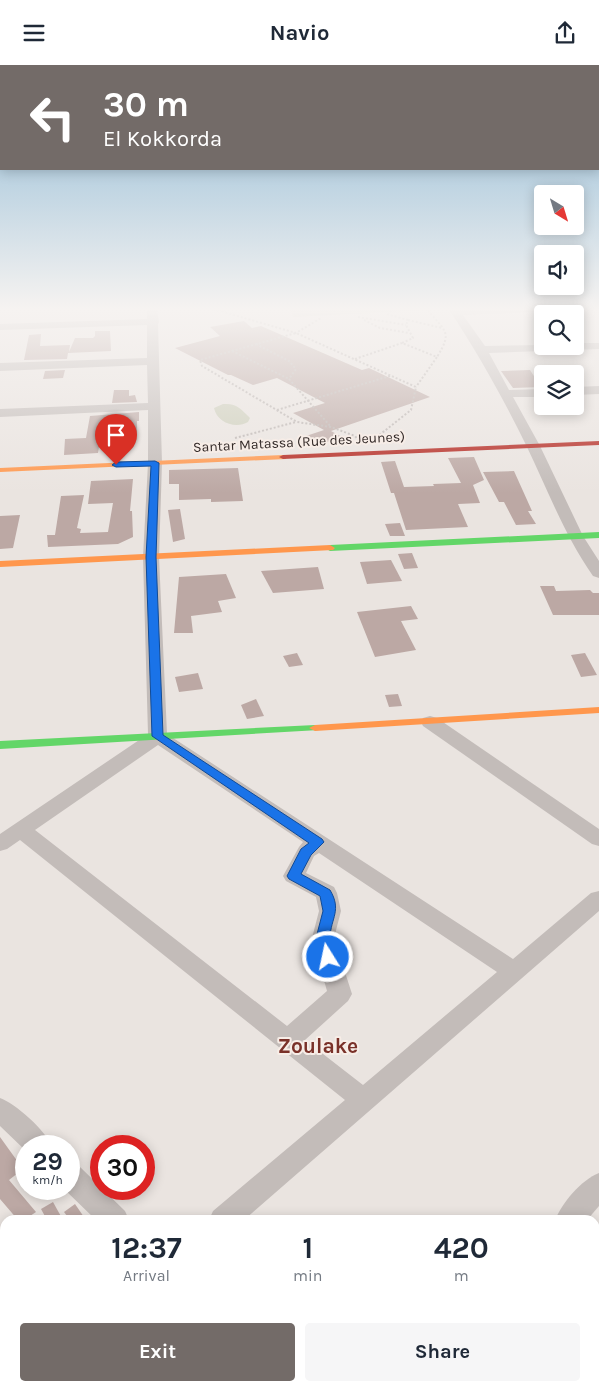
<!DOCTYPE html>
<style>
:root{--surface:#fff;--page:#f6f6f7;--text:#1f2937;--muted:#747a83;--accent:#736b68}
body{margin:0;font-family:Karla,sans-serif;background:var(--page);color:var(--text);height:100vh;display:flex;flex-direction:column;font-size:19px;white-space:nowrap}
*{box-sizing:border-box;margin:0}
p{font-size:16px;color:var(--muted)}
.icon{flex:none;width:28px;height:28px;fill:none;stroke:currentColor;stroke-width:2;stroke-linecap:round;stroke-linejoin:round}
.map{position:relative;flex:1;overflow:hidden}
.panel{position:absolute;left:0px;top:1150px;width:600px;height:176px;display:flex;flex-direction:column;background:var(--surface);border-radius:15px 15px 0 0;box-shadow:0 2px 12px #0003}
.panel>*{flex:none}
.guide{position:absolute;left:0px;top:0px;width:600px;height:105px;box-shadow:0 2px 12px #0003;background:#736b68;color:#fff;overflow:hidden}
.needle{width:32px;rotate:142deg}
.fabs{position:absolute;left:534px;top:120px;display:grid;gap:10px}
.fabs a{display:grid;place-items:center;width:50px;height:50px;border-radius:5px;background:var(--surface);box-shadow:0 2px 12px #0003;font-size:25px}
.speed{position:absolute;left:15px;top:1070px;display:flex;gap:10px;font-size:25px;font-weight:700;text-align:center}
.speed>*{display:grid;place-content:center;width:65px;height:65px;border-radius:50%;background:var(--surface);box-shadow:0 2px 12px #0003;line-height:1}
.speed small{font-size:12px;font-weight:400}
.speed .limit{border:8px solid #d22;background:#fff;color:#111}
.pin{position:absolute;display:grid;place-items:center;width:42px;height:42px;color:#fff;margin:-51px -21px;border-radius:50% 50% 50% 0;rotate:-45deg;box-shadow:0 0 5px #0007}
.pin .icon{rotate:45deg}
.me{position:absolute;width:55px;margin:-28px;rotate:350deg;stroke-linejoin:round;filter:drop-shadow(0 0 4px #0008)}
.turn{display:flex;align-items:center;gap:18px;height:105px;padding:0 20px;font-size:22px}
.turn .icon{width:65px;height:65px;stroke-width:2.5}
.turn b{display:block;font-size:35px;line-height:42px}
.eta{display:flex;justify-content:space-evenly;align-items:center;height:85px;text-align:center}
.eta b{font-size:30px;font-weight:700;line-height:35px}
.cta{display:flex;gap:10px;margin-top:auto;padding:10px 20px}
.cta a{flex:1;height:58px;border-radius:5px;background:var(--accent);color:#fff;font-size:20px;font-weight:700;line-height:58px;text-align:center}
.cta a+a{background:var(--page);color:var(--text)}
header{display:flex;justify-content:space-between;align-items:center;height:65px;padding:0 20px;background:var(--surface);font-size:22px;font-weight:700}
.map>svg:first-child{display:block}
.green{fill:#cdcebb}
.building{fill:#bca8a4}
.lines{fill:none;stroke-linecap:round;stroke-linejoin:round}
.path{stroke:#bcb5b2;stroke-width:2;stroke-dasharray:2 2;stroke-linecap:butt}
.street{fill:#c3bcb9;fill-rule:evenodd}
.fast{fill:#63d668;fill-rule:evenodd}
.slow{fill:#ff974d;fill-rule:evenodd}
.jam{fill:#b3261e;fill-rule:evenodd}
.route{fill:#1a73e8;stroke:#114b97}
.labels{text-anchor:middle;dominant-baseline:central;stroke-width:4;stroke-linejoin:round;paint-order:stroke}
.far-street-label{font-size:14px;fill:#332a28;stroke:#f7ede7}
.near-neighbourhood-label{font-size:21px;font-weight:bold;fill:#7a3129;stroke:#f7ede7}
</style>
<header><svg class="icon" aria-label="menu" viewBox="0 0 24 24"><path d="M4 6h16M4 12h16M4 18h16"/></svg>Navio<svg class="icon" aria-label="share" viewBox="0 0 24 24"><path d="M12 15V3M7 8l5-5 5 5M5 13v7h14v-7"/></svg></header>
<div class="map">
<svg width="599" height="1326" viewBox="0 0 599 1326">
<rect width="100%" height="100%" fill="#eae4e0"/>
<!-- green -->
<g class="green">
<polygon points="290,243 427,243 429,245 293,252"/>
<path d="M223 339C237 338 241 344 250 353L248 357C236 364 217 358 214 343Z"/>
</g>
<!-- building -->
<g class="building">
<polygon points="244,256 252,263 261,261 362,305 369,303 430,332 331,366 342,372 315,381 300,373 324,365 293,348 325,338 277,313 253,320 231,310 228,310 175,283 220,271 210,262"/>
<polygon points="95,266 110,266 111,286 68,288 67,294 24,295 29,270 41,269 40,281 70,280 69,287 75,273 93,273 95,271"/>
<polygon points="65,305 63,313 43,314 45,306"/>
<polygon points="530,305 541,322 513,323 501,306"/>
<polygon points="114,325 129,325 129,331 135,330 137,337 112,338"/>
<polygon points="139,347 139,356 137,356 137,370 121,371 121,375 102,376 103,382 99,382 98,388 64,390 65,374 86,373 90,351"/>
<polygon points="474,392 484,415 473,420 480,438 458,439 468,462 406,465 394,428 391,428 381,397 395,396 404,422 434,421 433,419 461,418 448,393"/>
<polygon points="238,403 243,436 211,437 211,434 179,435 179,419 169,419 169,405"/>
<polygon points="514,406 532,446 528,446 536,459 516,460 504,437 499,437 483,407"/>
<polygon points="133,414 130,446 132,446 133,472 118,479 48,482 47,470 55,470 61,431 84,430 77,463 81,464 80,468 108,467 113,438 88,439 91,416"/>
<polygon points="180,444 185,474 173,477 168,445"/>
<polygon points="20,450 13,483 0,484 0,451"/>
<polygon points="400,458 405,471 390,471 385,459"/>
<polygon points="412,488 418,503 404,504 398,489"/>
<polygon points="391,495 402,516 367,519 360,497"/>
<polygon points="318,502 324,524 273,528 261,506"/>
<polygon points="226,509 236,533 218,536 222,547 191,551 193,568 174,568 179,512"/>
<polygon points="540,521 554,521 556,526 590,525 593,528 599,528 599,550 553,550"/>
<polygon points="411,541 418,554 401,556 416,585 375,592 357,547"/>
<polygon points="297,588 303,600 289,602 283,591"/>
<polygon points="585,588 597,610 581,612 571,590"/>
<polygon points="198,608 203,624 179,627 175,612"/>
<polygon points="398,629 402,641 389,642 385,630"/>
<polygon points="256,634 264,651 247,654 241,640"/>
<polygon points="0,1072 23,1104 9,1115 36,1147 24,1155 18,1155 0,1134"/>
<polygon points="53,1137 63,1155 47,1155 41,1144"/>
<polygon points="75,1139 86,1155 70,1155 64,1147"/>
</g>
<g class="lines">
<!-- path -->
<g class="path">
<polyline points="210,243 296,268 321,253"/>
<path d="M428 245C445 267 453 266 437 292"/>
<polyline points="387,249 408,255 406,260 413,273 402,278 437,292 416,322"/>
<polyline points="358,252 406,260"/>
<polyline points="364,255 380,263 409,268"/>
<polyline points="408,255 442,263"/>
<polyline points="256,279 289,296 296,304 289,314 331,362"/>
<polyline points="232,286 289,314"/>
<polyline points="355,294 402,278"/>
<polyline points="277,345 390,311"/>
<polyline points="235,373 296,357"/>
<polyline points="359,376 355,371 331,362 297,357 202,301 200,295 296,268 416,322 411,345 373,375"/>
</g>
<!-- street -->
<g class="street">
<path d="M147 243H157L159 257 158 259 162 398 159 492 167 669 513 894 591 828 599 826V846L244 1155H209L213 1146 345 1035 20 775 7 784 0 786V769L148 669 143 492 148 398V345L0 352V344L148 338 147 300 0 306V298L147 293V260L0 265V259L147 254ZM158 680 303 777 299 782 283 811 286 816 316 832 319 846 312 873 327 926 287 961 35 765ZM319 788 497 907 363 1020 305 975 348 936 352 929 334 873 341 846 337 828 334 822 306 808 314 791Z"/>
<path d="M448 243H567L562 246 463 250 485 281 542 280V281H575V278H599V284L489 288 509 325 542 324V332H513L540 381 583 471 599 496V513L593 511C565 471 548 426 527 382 503 333 478 288 448 243Z"/>
<polygon points="599,321 599,329 575,330 575,322"/>
<polygon points="430,651 437,653 599,764 599,781 592,779 423,661 421,657 423,653"/>
<path d="M0 1033C15 1038 46 1066 52 1081H26V1086L0 1061Z"/>
<polygon points="69,1098 79,1101 125,1146 129,1155 96,1155 64,1124 69,1124"/>
<path d="M599 1108V1141L587 1155H555C562 1138 581 1115 599 1108Z"/>
<polygon points="32,1321 67,1321 65,1326 30,1326"/>
<polygon points="272,1321 306,1321 308,1326 274,1326"/>
<polygon points="402,1321 436,1321 434,1326 400,1326"/>
</g>
<!-- fast -->
<g class="fast">
<polygon points="599,467 599,473 330,486 325,483 330,480"/>
<polygon points="315,660 321,663 319,665 0,684 0,676"/>
</g>
<!-- slow -->
<g class="slow">
<polygon points="283,390 286,390 286,394 0,407 0,403"/>
<polygon points="330,480 335,483 333,485 0,502 0,496"/>
<polygon points="599,642 599,648 315,666 309,663 315,660"/>
</g>
<!-- jam -->
<polygon class="jam" points="599,376 599,380 283,394 279,392 283,390"/>
</g>
<!-- sky -->
<linearGradient id="sky" x2="0" y2="1"><stop stop-color="#8ab7d4"/><stop offset="0.57" stop-color="#f6f3f1"/><stop offset="1" stop-color="#f6f3f1" stop-opacity="0"/></linearGradient>
<rect width="599" height="428" fill="url(#sky)"/>
<!-- route -->
<path class="route" d="M155 396 159 398 156 492 163 670 322 774 324 777 311 790 301 809 330 825C342 845 331 853 330 872 330 878 334 886 335 892L333 896 328 897 323 896 316 873 323 846 320 831 289 814 287 811 301 784 309 778 152 671 146 492 151 401 116 402 112 400 116 397Z"/>
<g class="labels">
<!-- far-street labels -->
<g class="far-street-label">
<text transform="translate(299 377) rotate(-3)">Santar Matassa (Rue des Jeunes)</text>
</g>
<!-- near-neighbourhood labels -->
<g class="near-neighbourhood-label">
<text x="318" y="981">Zoulake</text>
</g>
</g>
</svg>
<div class="fabs">
<a><svg class="needle" viewBox="-14 -14 28 28"><path d="M0-13l5 13h-10z" fill="#e53935"/><path d="M0 13l5-13h-10z" fill="#747a83"/></svg></a>
<a><svg class="icon" aria-label="sound" viewBox="0 0 24 24"><path d="M4 9h4l5-4v14l-5-4H4zM17 9q2 3 0 6"/></svg></a>
<a><svg class="icon" aria-label="search" viewBox="0 0 24 24"><circle cx="10" cy="10" r="6"/><path d="M15 15l6 6"/></svg></a>
<a><svg class="icon" aria-label="layers" viewBox="0 0 24 24"><path d="M12 4l9 5-9 5-9-5zM3 14l9 5 9-5"/></svg></a>
</div>
<div class="speed"><div>29<small>km/h</small></div><div class="limit">30</div></div>
<div class="pin" style="left:116px;top:400px;background:#d93025"><svg class="icon" aria-label="arrive" viewBox="0 0 24 24"><path d="M6 21V4h12l-3 4 3 4H6"/></svg></div>
<svg class="me" style="left:328px;top:892px" viewBox="-20 -20 40 40"><circle r="17" fill="#1a73e8" stroke="#fff" stroke-width="3"/><path d="M0-11L8 9 0 5-8 9z" fill="#fff"/></svg>
<div class="guide">
<div class="turn"><svg class="icon" aria-label="left" viewBox="0 0 24 24"><path d="M17 20v-9H6M10 6l-5 5 5 5"/></svg><div><b>30 m</b>El Kokkorda</div></div>
</div>
<section class="panel">
<div class="eta">
<div><b>12:37</b><p>Arrival</p></div>
<div><b>1</b><p>min</p></div>
<div><b>420</b><p>m</p></div>
</div>
<div class="cta"><a>Exit</a><a>Share</a></div>
</section>
</div>
